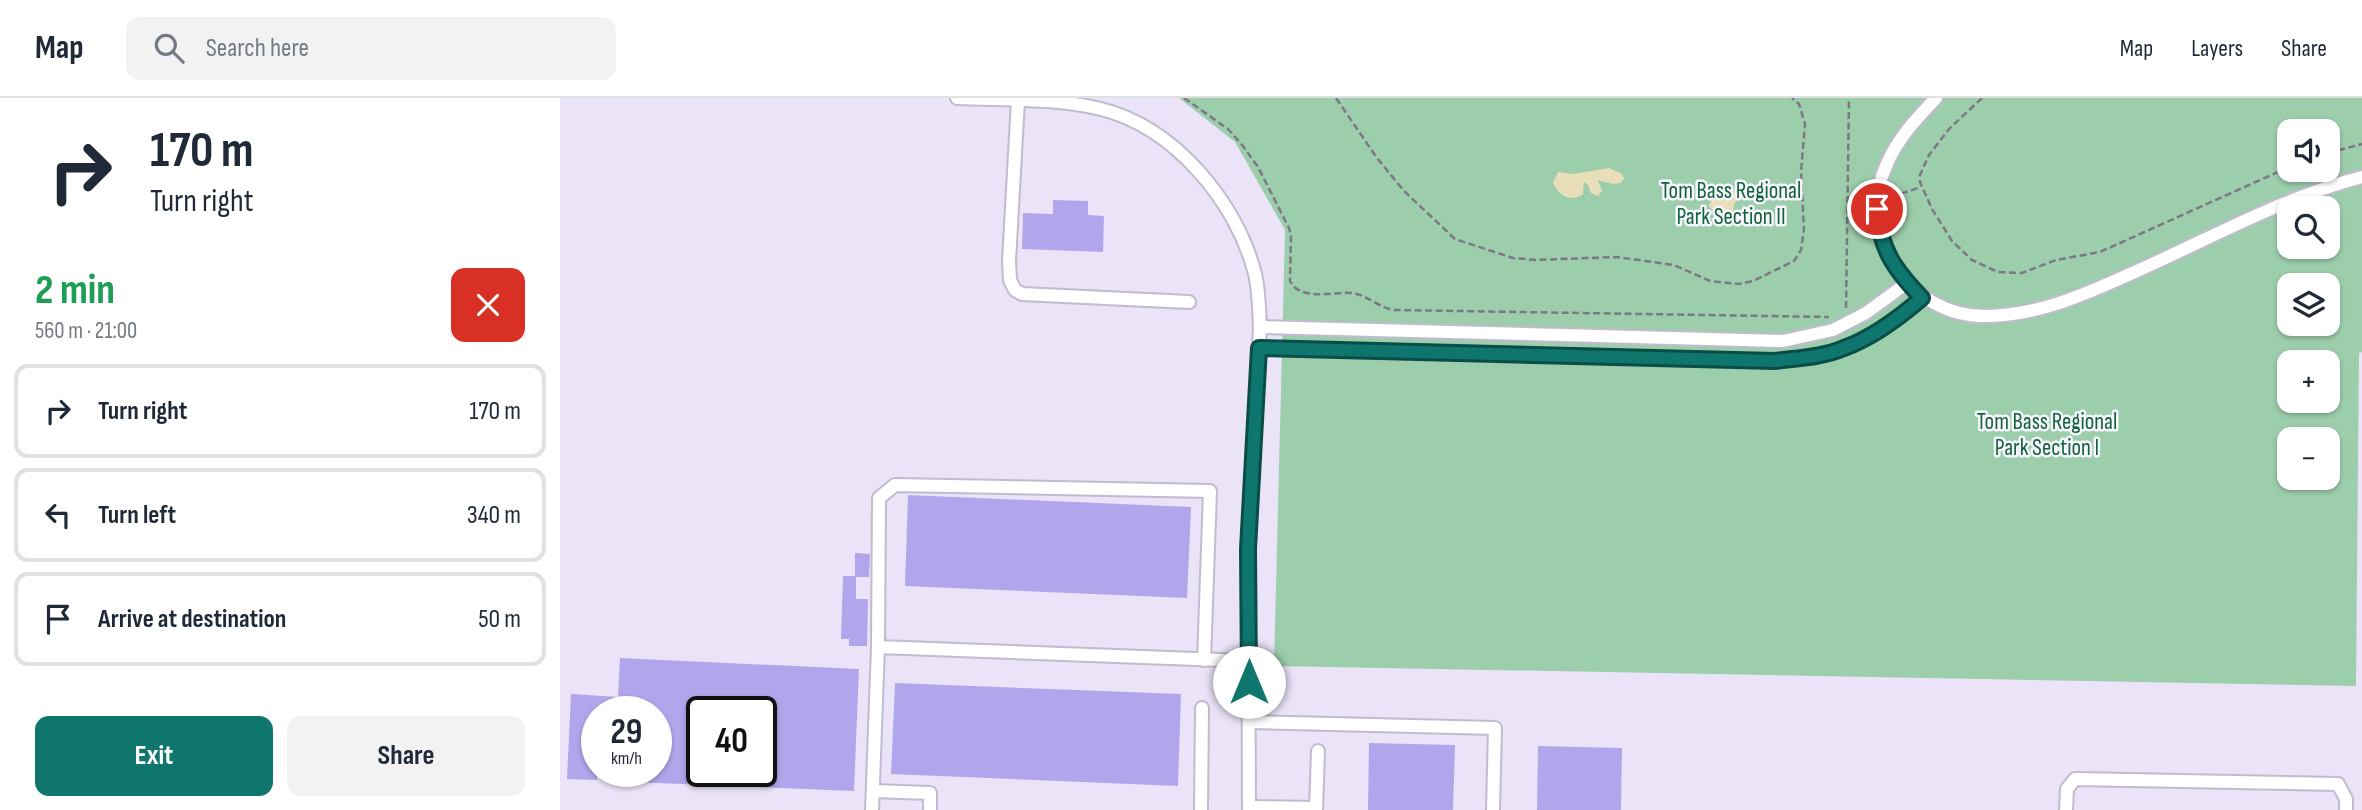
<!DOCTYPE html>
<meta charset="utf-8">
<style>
:root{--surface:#fff;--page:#f2f2f3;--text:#1f2937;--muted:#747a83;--line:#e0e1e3;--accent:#0f766e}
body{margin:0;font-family:"Sofia Sans Condensed",sans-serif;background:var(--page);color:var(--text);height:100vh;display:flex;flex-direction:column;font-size:26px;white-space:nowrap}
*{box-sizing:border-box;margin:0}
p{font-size:23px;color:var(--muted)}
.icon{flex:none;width:38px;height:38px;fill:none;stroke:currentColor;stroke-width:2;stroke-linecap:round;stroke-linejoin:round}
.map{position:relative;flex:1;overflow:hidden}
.details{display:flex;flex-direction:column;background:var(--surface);width:560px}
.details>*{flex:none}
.hud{background:#fff;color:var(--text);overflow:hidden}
.tools{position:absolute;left:1717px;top:21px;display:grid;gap:14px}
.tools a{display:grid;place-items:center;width:63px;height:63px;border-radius:14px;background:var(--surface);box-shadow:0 2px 5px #0004;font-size:35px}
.speed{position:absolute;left:21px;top:598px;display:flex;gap:14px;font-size:35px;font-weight:700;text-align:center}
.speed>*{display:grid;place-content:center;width:91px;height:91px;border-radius:50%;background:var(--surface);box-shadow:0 2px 5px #0004;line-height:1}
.speed small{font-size:18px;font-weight:400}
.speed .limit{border:4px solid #111;border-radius:10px;background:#fff;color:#111}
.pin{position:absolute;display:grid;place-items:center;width:60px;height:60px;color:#fff;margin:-30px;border:4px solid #fff;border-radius:50%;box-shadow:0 2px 7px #0007}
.me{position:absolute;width:77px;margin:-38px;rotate:0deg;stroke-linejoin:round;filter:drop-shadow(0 0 5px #0008)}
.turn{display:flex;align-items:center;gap:24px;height:147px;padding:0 35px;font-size:32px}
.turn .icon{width:91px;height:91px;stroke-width:2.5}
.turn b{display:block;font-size:49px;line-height:60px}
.round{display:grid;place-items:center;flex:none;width:74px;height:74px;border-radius:14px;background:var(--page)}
.head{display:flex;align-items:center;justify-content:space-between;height:119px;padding:0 35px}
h1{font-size:42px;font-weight:700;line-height:52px;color:#1e9e55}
.cta{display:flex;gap:14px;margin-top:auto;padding:14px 35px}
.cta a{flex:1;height:80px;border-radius:14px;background:var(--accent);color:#fff;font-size:28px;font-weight:700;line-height:80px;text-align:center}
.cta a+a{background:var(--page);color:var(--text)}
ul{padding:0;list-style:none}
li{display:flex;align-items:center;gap:21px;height:94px;margin:0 14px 10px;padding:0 21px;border:4px solid var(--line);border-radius:14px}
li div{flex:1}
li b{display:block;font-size:26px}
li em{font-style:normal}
header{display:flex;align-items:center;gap:42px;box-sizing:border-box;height:98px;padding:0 35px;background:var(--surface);border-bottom:2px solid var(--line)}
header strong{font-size:33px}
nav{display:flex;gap:38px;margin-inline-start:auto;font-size:24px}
.search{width:490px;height:63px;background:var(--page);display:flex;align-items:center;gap:18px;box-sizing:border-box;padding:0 24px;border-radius:14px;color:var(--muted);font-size:26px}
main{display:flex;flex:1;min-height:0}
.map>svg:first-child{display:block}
.green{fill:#9dceac;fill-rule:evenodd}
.sand{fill:#e8dfba}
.building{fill:#b1a6ec;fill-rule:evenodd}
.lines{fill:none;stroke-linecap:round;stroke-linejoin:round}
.minor-casing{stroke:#c1bbcf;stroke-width:16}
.path{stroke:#7c7886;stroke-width:2.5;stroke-dasharray:7 3.5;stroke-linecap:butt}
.minor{stroke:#fff;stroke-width:12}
.route-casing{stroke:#0a4d48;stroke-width:18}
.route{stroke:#0f766e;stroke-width:12}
.labels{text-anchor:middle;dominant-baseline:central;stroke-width:5;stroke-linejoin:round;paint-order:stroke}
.park-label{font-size:23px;fill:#106338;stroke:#f6f4fc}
</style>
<header>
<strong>Map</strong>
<div class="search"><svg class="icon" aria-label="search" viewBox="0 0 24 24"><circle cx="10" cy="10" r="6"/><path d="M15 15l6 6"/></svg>Search here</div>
<nav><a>Map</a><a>Layers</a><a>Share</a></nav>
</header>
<main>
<section class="details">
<div class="hud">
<div class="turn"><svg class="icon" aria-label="right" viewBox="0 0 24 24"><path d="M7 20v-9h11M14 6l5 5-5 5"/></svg><div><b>170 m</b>Turn right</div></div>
</div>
<div class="head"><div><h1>2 min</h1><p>560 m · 21:00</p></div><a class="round" style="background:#d93025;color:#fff"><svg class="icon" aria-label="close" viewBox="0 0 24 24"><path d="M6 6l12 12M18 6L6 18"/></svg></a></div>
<ul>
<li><svg class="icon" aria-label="right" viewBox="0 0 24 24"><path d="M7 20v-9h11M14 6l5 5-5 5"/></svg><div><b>Turn right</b></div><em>170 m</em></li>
<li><svg class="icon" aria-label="left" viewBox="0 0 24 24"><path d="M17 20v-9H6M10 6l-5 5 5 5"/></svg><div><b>Turn left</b></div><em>340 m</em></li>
<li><svg class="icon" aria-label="arrive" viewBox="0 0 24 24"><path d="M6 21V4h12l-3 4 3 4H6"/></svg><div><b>Arrive at destination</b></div><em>50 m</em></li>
</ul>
<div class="cta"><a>Exit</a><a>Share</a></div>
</section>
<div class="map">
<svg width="1802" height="712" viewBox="0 0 1802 712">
<rect width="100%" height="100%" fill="#ebe4f9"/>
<!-- green -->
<path class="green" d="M619 0H1802V254L1799 255 1796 588 714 568 725 132 675 44ZM1729 33H1768V72H1729ZM1729 110H1768V149H1729ZM1729 187H1768V226H1729ZM1729 264H1768V303H1729ZM1729 341H1768V380H1729Z"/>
<!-- sand -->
<g class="sand">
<path d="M1049 70 1062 76 1064 81 1060 85 1053 86 1038 82 1042 93 1038 98 1031 95 1028 87 1024 84 1023 96C1011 105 997 97 993 84L998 74 1014 76Z"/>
<polygon points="1175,92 1181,100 1175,104 1173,113 1165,116 1150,110 1149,107 1152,101"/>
</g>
<!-- building -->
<g class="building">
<polygon points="493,102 528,103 528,117 544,118 543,154 462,151 463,115 493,116"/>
<polygon points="348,397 631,409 627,500 345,488"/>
<polygon points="295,455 310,456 309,479 296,479 296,501 308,501 307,548 289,548 289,541 281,541 283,478 295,478"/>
<path d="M60 560 299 571 294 693 47 683V674H96V614H37V682L7 681 11 596 58 599ZM142 614H201V674H142Z"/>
<polygon points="335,585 621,596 618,688 331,676"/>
<polygon points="809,645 895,647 893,712 808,712"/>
<polygon points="978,648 1062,650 1061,712 977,712"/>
</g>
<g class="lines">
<defs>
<g id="minor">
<path d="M397 0C445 2 495 0 541 11 614 29 677 104 695 176 699 193 699 211 700 229L688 451 689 712"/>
<path d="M1376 0C1356 21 1337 41 1326 68 1295 138 1349 218 1425 218 1479 218 1528 195 1577 173 1649 141 1724 99 1802 79"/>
<polyline points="458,2 449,163 450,182 455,192 462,196 629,204"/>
<polyline points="700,229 1223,243 1273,232 1306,215 1347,185"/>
<path d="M699 250 1215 263C1238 260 1262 259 1284 250 1312 240 1340 219 1362 200"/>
<polyline points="318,549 319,400 335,387 650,393 644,562"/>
<polyline points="689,624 935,630 933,712"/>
<polyline points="313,693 370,695 370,712"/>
<polyline points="689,709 756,710"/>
<polyline points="312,712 318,549 689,563"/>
<polyline points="641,712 642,610"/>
<polyline points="756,712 758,653"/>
<polyline points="1506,712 1507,691 1515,681 1778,686 1786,701 1786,712"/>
</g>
</defs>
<!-- minor casing -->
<use href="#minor" class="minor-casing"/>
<!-- path -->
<g class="path">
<path d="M624 0 668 31 683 48 698 69 729 130 731 137 730 183C740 204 774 193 793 195 807 197 819 210 834 212L1269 219"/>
<polyline points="776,0 817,60 844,93 895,141 953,160 976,162 1057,159 1114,167 1150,183 1179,186 1193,183 1234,163 1241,152 1244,131 1241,74 1245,26 1239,6 1232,0"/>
<polyline points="1422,0 1390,30 1369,57 1360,77 1360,84 1372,111 1392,143 1412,162 1438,174 1462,175 1496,162 1540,154 1729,69"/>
<polyline points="1768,55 1802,46"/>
<polyline points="1331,99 1361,89"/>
<polyline points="1288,111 1305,106"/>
<polyline points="1286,210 1289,0"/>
</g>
<!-- minor -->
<use href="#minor" class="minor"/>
</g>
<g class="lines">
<defs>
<path id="route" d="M689 584 688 451 699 250 1215 263C1238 260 1263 259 1284 250 1312 240 1340 219 1362 200 1334 171 1320 151 1317 111"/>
</defs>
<!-- route casing -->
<use href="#route" class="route-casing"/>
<!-- route -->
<use href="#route" class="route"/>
</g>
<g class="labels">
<!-- park labels -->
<g class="park-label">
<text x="1171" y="93">Tom Bass Regional<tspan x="1171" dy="26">Park Section II</tspan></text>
<text x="1487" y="324">Tom Bass Regional<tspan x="1487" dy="26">Park Section I</tspan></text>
</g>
</g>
</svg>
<div class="tools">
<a><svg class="icon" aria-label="sound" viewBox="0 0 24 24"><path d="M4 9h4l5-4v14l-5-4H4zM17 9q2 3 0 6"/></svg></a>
<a><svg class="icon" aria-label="search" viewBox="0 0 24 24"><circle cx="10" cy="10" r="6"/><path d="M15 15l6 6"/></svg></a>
<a><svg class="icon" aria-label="layers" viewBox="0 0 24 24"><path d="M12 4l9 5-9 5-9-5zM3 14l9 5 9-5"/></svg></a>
<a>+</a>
<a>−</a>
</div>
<div class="speed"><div>29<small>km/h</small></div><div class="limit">40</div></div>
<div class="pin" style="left:1317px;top:111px;background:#d93025"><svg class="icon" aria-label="arrive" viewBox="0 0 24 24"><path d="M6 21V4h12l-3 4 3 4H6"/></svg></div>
<svg class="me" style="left:689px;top:584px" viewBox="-20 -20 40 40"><circle r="19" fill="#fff"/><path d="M0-13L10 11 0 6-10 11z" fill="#0f766e"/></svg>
</div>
</main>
